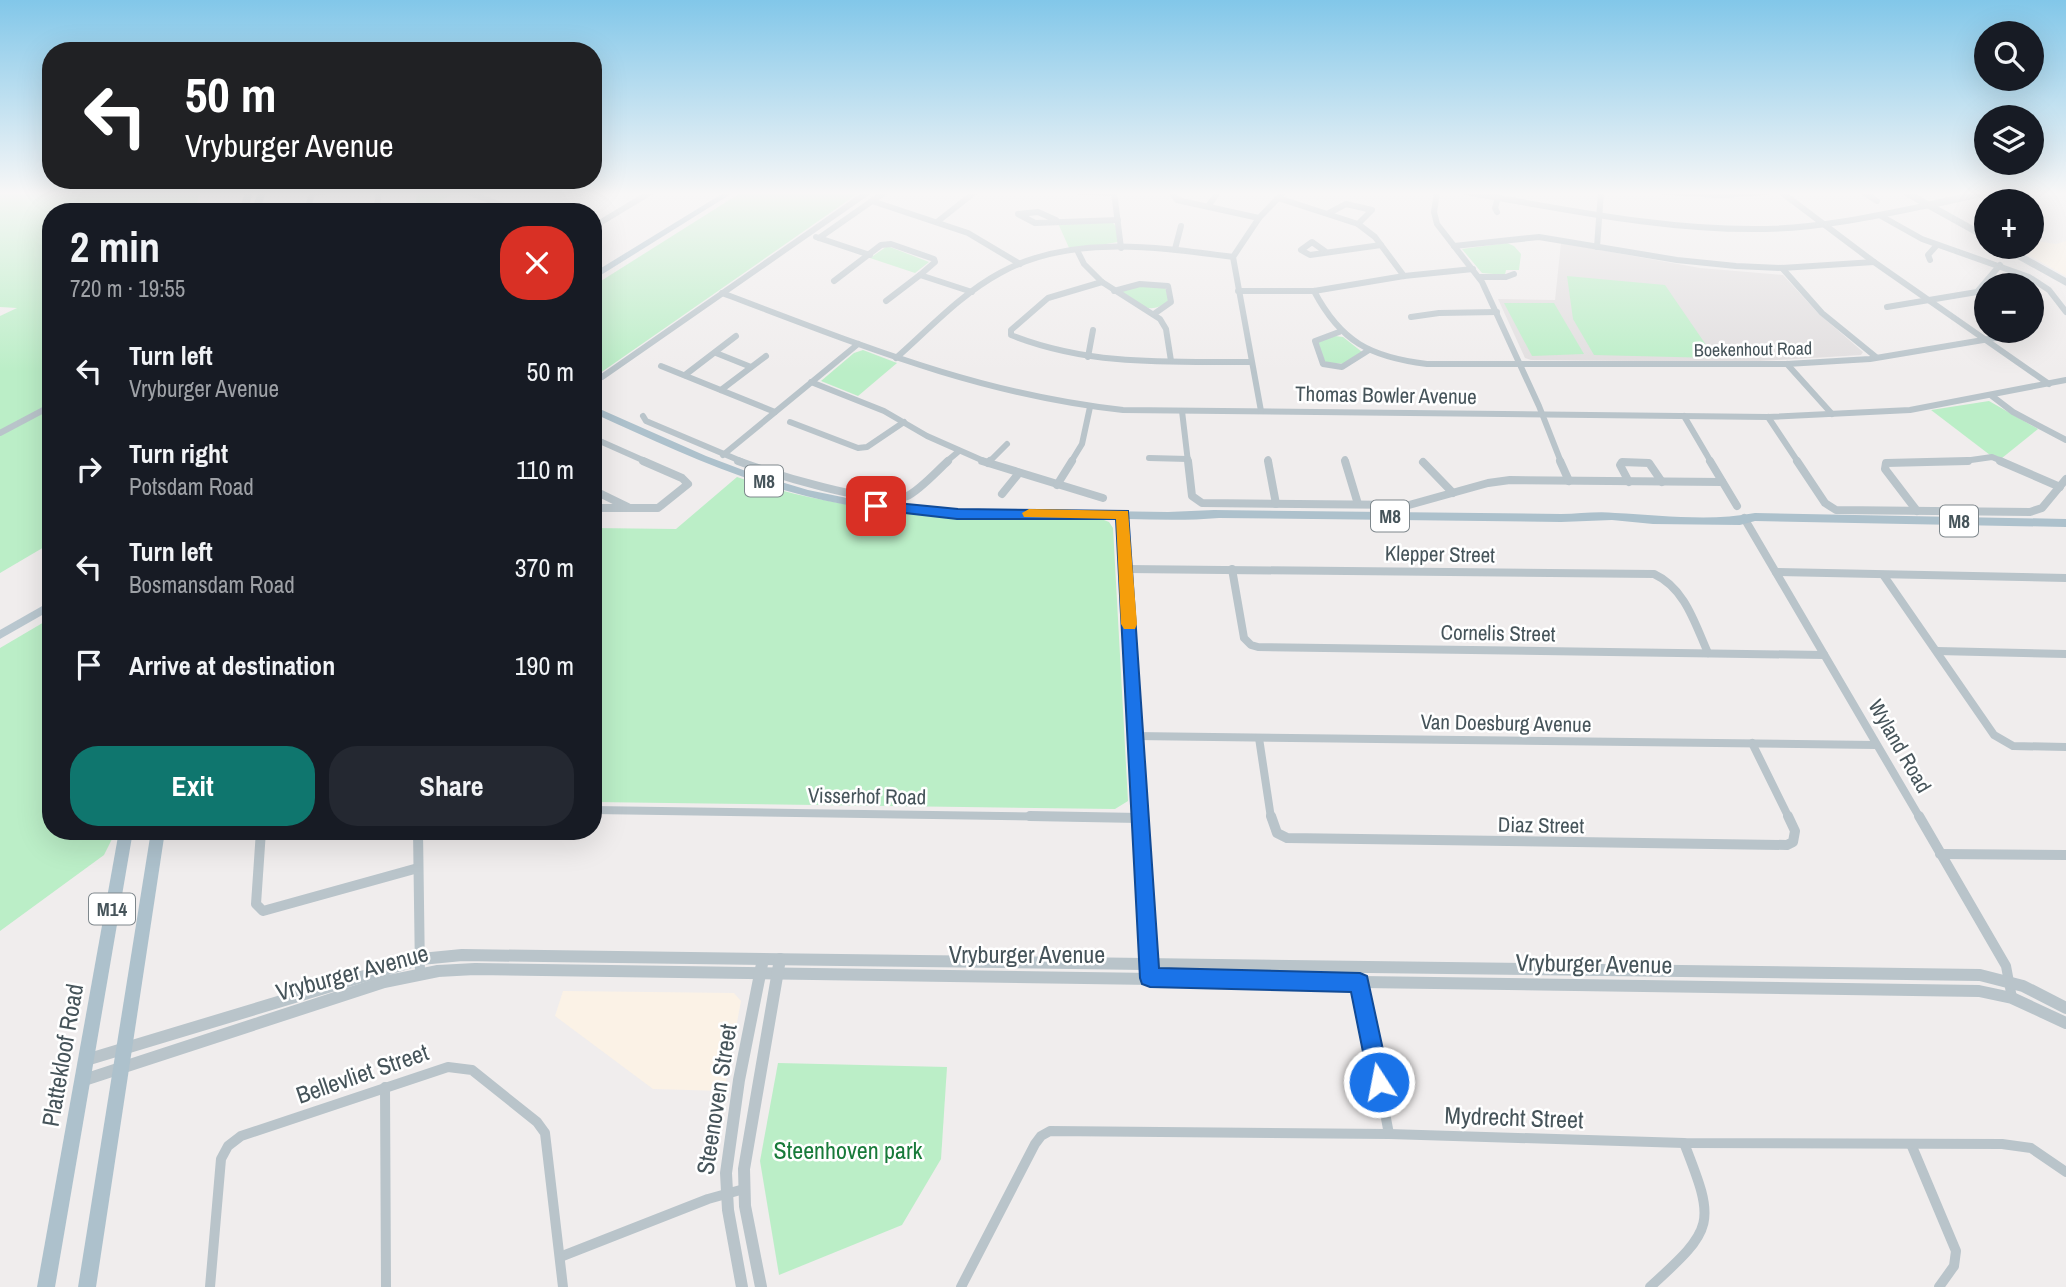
<!DOCTYPE html>
<meta charset="utf-8">
<style>
:root{--surface:#171b24;--page:#242831;--text:#f1f3f6;--muted:#9ea1a6;--accent:#0f766e}
body{margin:0;font-family:"Archivo Narrow",sans-serif;background:var(--page);color:var(--text);height:100vh;display:flex;flex-direction:column;font-size:26px;white-space:nowrap}
*{box-sizing:border-box;margin:0}
p{font-size:23px;color:var(--muted)}
.icon{flex:none;width:38px;height:38px;fill:none;stroke:currentColor;stroke-width:2;stroke-linecap:round;stroke-linejoin:round}
.map{position:relative;flex:1;overflow:hidden}
.panel{position:absolute;left:42px;top:203px;width:560px;height:637px;display:flex;flex-direction:column;background:var(--surface);border-radius:28px;box-shadow:0 7px 28px #0002}
.panel>*{flex:none}
.hud{position:absolute;left:42px;top:42px;width:560px;height:147px;border-radius:28px;box-shadow:0 7px 28px #0002;background:#202124;color:#fff;overflow:hidden}
.fabs{position:absolute;left:1974px;top:21px;display:grid;gap:14px}
.fabs a{display:grid;place-items:center;width:70px;height:70px;border-radius:50%;background:var(--surface);box-shadow:0 7px 28px #0002;font-size:35px}
.pin{position:absolute;display:grid;place-items:center;width:60px;height:60px;color:#fff;margin:-30px;border-radius:14px;box-shadow:0 4px 10px #0006}
.me{position:absolute;width:77px;margin:-38px;rotate:349deg;stroke-linejoin:round;filter:drop-shadow(0 0 5px #0008)}
.turn{display:flex;align-items:center;gap:24px;height:147px;padding:0 28px;font-size:32px}
.turn .icon{width:91px;height:91px;stroke-width:2.5}
.turn b{display:block;font-size:49px;line-height:60px}
.round{display:grid;place-items:center;flex:none;width:74px;height:74px;border-radius:28px;background:var(--page)}
.headline{display:flex;align-items:center;justify-content:space-between;height:119px;padding:0 28px}
h1{font-size:42px;font-weight:800;line-height:52px}
.action{display:flex;gap:14px;margin-top:auto;padding:14px 28px}
.action a{flex:1;height:80px;border-radius:28px;background:var(--accent);color:#fff;font-size:28px;font-weight:800;line-height:80px;text-align:center}
.action a+a{background:var(--page);color:var(--text)}
ul{padding:0;list-style:none}
li{display:flex;align-items:center;gap:21px;height:98px;padding:0 28px}
li div{flex:1}
li b{display:block;font-size:26px}
li em{font-style:normal}
.map>svg:first-child{display:block}
.commercial{fill:#fbf2e6}
.education{fill:#e1dedf}
.green{fill:#bbeec7}
.lines{fill:none;stroke-linecap:round;stroke-linejoin:round}
.minor-far2{stroke:#b9c4ca;stroke-width:6}
.minor-far1{stroke:#b9c4ca;stroke-width:8}
.minor{stroke:#b9c4ca;stroke-width:10}
.tertiary-far1{stroke:#b9c4ca;stroke-width:7}
.tertiary{stroke:#b9c4ca;stroke-width:12}
.secondary{fill:#b9c7cf;fill-rule:evenodd}
.primary{fill:#adc1cc;fill-rule:evenodd}
.route{fill:#1a73e8;stroke:#114b97;stroke-width:2}
.slow{fill:#f59e0b}
.labels{text-anchor:middle;dominant-baseline:central;stroke-width:5;stroke-linejoin:round;paint-order:stroke}
.far-street-label{font-size:18px;fill:#46545a;stroke:#fff}
.shield{fill:#fff;stroke:#7e878c;stroke-width:2}
.shield-label{font-size:19px;font-weight:bold;fill:#46545a}
.street-label{font-size:21px;fill:#46545a;stroke:#fff}
.near-street-label{font-size:24px;fill:#46545a;stroke:#fff}
.near-park-label{font-size:24px;fill:#187a3a;stroke:#fff}
</style>
<div class="map">
<svg width="2066" height="1287" viewBox="0 0 2066 1287">
<rect width="100%" height="100%" fill="#f0eded"/>
<!-- commercial -->
<g class="commercial">
<polygon points="2037,241 2056,244 2066,241 2066,276 2014,247 2032,247 2032,243"/>
<polygon points="563,991 734,993 741,1001 724,1091 653,1089 555,1016"/>
</g>
<!-- education -->
<polygon class="education" points="1561,243 1700,268 1783,275 1818,313 1863,352 1861,355 1744,362 1531,360 1525,358 1498,299 1555,300"/>
<!-- green -->
<g class="green">
<polygon points="0,192 200,192 194,212 51,212 51,543 0,573 0,316 17,308 0,307"/>
<polygon points="417,192 457,192 419,212 408,212 420,205 416,202"/>
<polygon points="742,192 860,192 593,378 593,286"/>
<polygon points="1057,221 1112,222 1116,226 1118,242 1070,250"/>
<polygon points="1507,243 1514,246 1521,254 1519,270 1506,270 1505,275 1482,273 1462,249"/>
<polygon points="886,247 890,247 929,262 915,273 870,258"/>
<polygon points="1567,276 1665,285 1715,358 1594,355 1573,319"/>
<path d="M1134 286 1165 287 1169 301C1149 315 1143 306 1123 295V290Z"/>
<polygon points="1504,303 1554,303 1584,354 1532,356"/>
<polygon points="1335,336 1343,337 1362,352 1349,364 1325,363 1318,342"/>
<polygon points="863,350 897,363 858,396 821,381 854,353"/>
<polygon points="1989,401 2038,429 2002,458 1990,455 1931,410"/>
<path d="M737 477C859 519 972 516 1099 518L1109 522 1113 528 1128 801 1115 809 593 802V528L676 529Z"/>
<polygon points="51,618 51,831 116,831 104,855 0,931 0,648"/>
<polygon points="778,1063 947,1067 941,1159 902,1225 779,1275 760,1161"/>
</g>
<g class="lines">
<!-- minor-far2 -->
<g class="minor-far2">
<polyline points="468,192 519,212"/>
<polyline points="1080,192 1114,193"/>
<polyline points="1114,192 1121,248"/>
<polyline points="1171,192 1177,200 1259,218"/>
<polyline points="1437,192 1434,212 1437,224 1482,282 1539,406 1561,462"/>
<path d="M1465 192C1564 209 1665 231 1766 229 1821 228 1875 216 1929 205"/>
<polyline points="1664,192 1722,195 1767,192"/>
<polyline points="1781,192 1874,262 2049,384"/>
<polyline points="1863,192 1877,201"/>
<polyline points="312,193 324,192"/>
<polyline points="579,194 582,192"/>
<polyline points="1278,198 1358,224 1375,237 1404,276"/>
<polyline points="872,201 968,233 1020,264"/>
<polyline points="1209,205 1218,192"/>
<polyline points="306,212 313,192"/>
<polyline points="376,212 379,192"/>
<polyline points="1497,212 1495,208 1498,197"/>
<polyline points="1329,213 1346,204 1372,210 1358,224"/>
<polyline points="1881,216 1922,239 2029,277 2049,290 2066,312"/>
<polyline points="1056,220 1038,212 1018,214 1035,223 1118,220"/>
<polyline points="937,222 975,192"/>
<polyline points="593,227 651,192"/>
<polyline points="816,237 870,255"/>
<polyline points="819,238 885,192"/>
<polyline points="1454,246 1539,237 1677,260 1736,266 1782,268 1874,262"/>
<polyline points="1597,247 1601,192"/>
<polyline points="1175,249 1181,226"/>
<polyline points="1077,250 1084,264 1102,282 1160,319 1166,329 1171,361"/>
<polyline points="1326,252 1312,242 1301,250 1310,255 1381,245"/>
<polyline points="1930,260 1928,255 1937,245"/>
<polyline points="1782,268 1822,313 1876,357"/>
<polyline points="1479,277 1506,277 1514,274"/>
<polyline points="834,281 881,245 891,244 934,259 935,262 920,275 972,292"/>
<path d="M1102 282 1048 298 1011 330V335C1089 366 1169 362 1251 362"/>
<polyline points="1114,291 1140,284 1168,286 1171,302 1154,314"/>
<polyline points="1238,291 1314,291 1404,276 1473,269"/>
<path d="M1314 291C1341 342 1370 357 1427 364H1787L1870 359 2007 336 2011 331"/>
<path d="M722 293C858 344 977 394 1123 410L1768 417 1910 410 2066 380"/>
<polyline points="886,301 920,275"/>
<polyline points="1887,307 1977,292 2000,265"/>
<polyline points="1411,317 1439,313 1497,312"/>
<polyline points="1339,332 1315,341 1323,364 1342,367 1369,350"/>
<polyline points="716,353 751,367"/>
<polyline points="1088,357 1093,330"/>
<path d="M896 358C929 329 961 294 1000 273 1070 234 1157 247 1233 257"/>
<polyline points="1787,364 1832,414"/>
<polyline points="661,366 775,412"/>
<polyline points="685,375 736,336"/>
<polyline points="602,377 868,192"/>
<polyline points="811,382 884,411 927,436 986,462"/>
<polyline points="721,390 766,356"/>
<polyline points="1992,396 2013,412 2066,440"/>
<polyline points="1182,411 1188,462"/>
<polyline points="1261,411 1233,257 1259,218 1284,192"/>
<polyline points="643,416 646,421 743,462"/>
<polyline points="1684,416 1711,462"/>
<polyline points="1768,417 1798,462"/>
<polyline points="790,422 858,448 867,447 904,422"/>
<polyline points="0,433 51,406"/>
<polyline points="593,438 647,462"/>
<polyline points="723,455 858,344"/>
<polyline points="1149,458 1188,459"/>
<polyline points="1268,459 1269,462"/>
<polyline points="1345,459 1346,462"/>
<polyline points="946,462 959,451"/>
<polyline points="989,462 1007,444"/>
<polyline points="1071,462 1082,444 1090,407"/>
<polyline points="1622,462 1629,462"/>
<polyline points="1957,462 1992,457 2004,462"/>
</g>
<!-- minor-far1 -->
<g class="minor-far1">
<path d="M738 461C768 472 879 508 907 496 919 491 938 470 948 461"/>
<polyline points="982,461 1103,498"/>
<polyline points="1188,461 1192,496 1202,503 1409,505 1488,483 1510,480 1722,482"/>
<polyline points="1268,461 1276,504"/>
<polyline points="1345,461 1358,504"/>
<polyline points="1560,461 1569,481"/>
<polyline points="1710,461 1737,506"/>
<polyline points="1797,461 1825,503 1836,510 2030,512 2042,508 2066,479"/>
<polyline points="2000,461 2060,487"/>
<polyline points="1423,462 1453,493"/>
<polyline points="988,463 990,461"/>
<polyline points="1629,482 1620,465 1622,462 1649,463 1662,482"/>
<polyline points="1057,485 1072,461"/>
<polyline points="593,490 628,507"/>
<polyline points="1002,494 1019,473"/>
<polyline points="593,508 658,508 688,484 682,478 643,461"/>
<polyline points="1917,511 1885,469 1886,463 1968,461"/>
<polyline points="1123,514 1141,818"/>
<polyline points="1744,518 1920,818"/>
<path d="M1127 569 1654 574C1685 588 1695 624 1708 653"/>
<polyline points="1232,569 1244,638 1251,645 1258,647 1824,655"/>
<polyline points="1776,572 2066,578"/>
<polyline points="1884,576 1994,735 2013,746 2066,747"/>
<polyline points="1937,651 2066,654"/>
<polyline points="1135,736 1876,745"/>
<polyline points="1259,738 1271,818"/>
<polyline points="1752,743 1789,818"/>
<polyline points="593,810 1139,818"/>
</g>
<!-- minor -->
<g class="minor">
<polyline points="1030,816 1139,818"/>
<polyline points="1141,816 1150,978"/>
<polyline points="1271,816 1277,833 1287,838 1787,845 1793,842 1795,831 1788,816"/>
<polyline points="1919,816 2006,966 2012,998"/>
<polyline points="261,831 256,904 263,911 418,868"/>
<polyline points="418,831 420,974"/>
<polyline points="1940,854 2066,855"/>
<polyline points="1357,967 1389,1134"/>
<polyline points="385,1087 386,1287"/>
<polyline points="1911,1144 1956,1251 1954,1266 1939,1287"/>
<polyline points="560,1257 708,1199 744,1189"/>
<polyline points="210,1287 221,1159 228,1146 241,1136 448,1067 472,1070 537,1122 545,1133 563,1287"/>
<polyline points="961,1287 1035,1144 1041,1136 1050,1131 1389,1134 1684,1143 2002,1144 2031,1148 2066,1172"/>
<path d="M1650 1287C1715 1228 1716 1224 1684 1143"/>
</g>
<!-- tertiary-far1 -->
<g class="tertiary-far1">
<polyline points="1905,192 1986,237"/>
<polyline points="1929,205 1988,192"/>
<polyline points="2003,247 2066,282"/>
</g>
<!-- tertiary -->
<g class="tertiary">
<polyline points="86,1060 421,959 462,955 1980,975 2023,986 2066,1008"/>
<polyline points="81,1081 384,982 438,971 475,969 1979,991 2012,998 2066,1023"/>
<polyline points="742,1287 728,1210 726,1173 739,1080 763,959"/>
<polyline points="761,1287 745,1206 744,1169 780,959"/>
</g>
<!-- secondary -->
<polygon class="secondary" points="51,601 51,610 0,639 0,630"/>
<!-- primary -->
<g class="primary">
<polygon points="245,192 253,192 247,212 239,212"/>
<polygon points="258,192 266,192 259,212 251,212"/>
<polygon points="725,192 734,192 593,280 593,273"/>
<path d="M593 406 706 456 751 473 808 490 847 498 885 503 964 509 1168 512 1214 510 1561 514C1579 514 1597 511 1615 513 1661 515 1709 522 1755 513L2066 519V527L1755 521 1740 525 1653 524 1612 520 1561 522 1219 518C1173 522 1127 518 1081 518 989 517 895 519 806 496 731 477 663 445 593 413Z"/>
<polygon points="119,831 133,831 55,1287 37,1287"/>
<polygon points="151,831 165,831 96,1287 78,1287"/>
</g>
</g>
<!-- sky -->
<linearGradient id="sky" x2="0" y2="1"><stop stop-color="#82c7e9"/><stop offset="0.52" stop-color="#f8f7f7"/><stop offset="1" stop-color="#f8f7f7" stop-opacity="0"/></linearGradient>
<rect width="2066" height="372" fill="url(#sky)"/>
<!-- route -->
<polygon class="route" points="876,501 958,509 1128,511 1159,968 1360,973 1367,976 1390,1082 1387,1090 1379,1093 1372,1090 1369,1082 1351,992 1150,987 1142,984 1140,978 1116,519 957,519 871,509 871,502"/>
<!-- slow -->
<polygon class="slow" points="1029,509 1128,511 1137,624 1135,629 1124,629 1121,624 1116,519 1024,517 1022,513"/>
<g class="labels">
<!-- far-street labels -->
<g class="far-street-label">
<text transform="translate(1753 349) rotate(-1)">Boekenhout Road</text>
</g>
<!-- shield labels -->
<g class="shield">
<rect x="745" y="465.5" width="38" height="31" rx="5"/>
<rect x="1371" y="500.5" width="38" height="31" rx="5"/>
<rect x="1940" y="505.5" width="38" height="31" rx="5"/>
<rect x="89" y="893.5" width="46" height="31" rx="5"/>
</g>
<g class="shield-label">
<text x="764" y="481">M8</text>
<text x="1390" y="516">M8</text>
<text x="1959" y="521">M8</text>
<text x="112" y="909">M14</text>
</g>
<!-- street labels -->
<g class="street-label">
<text transform="translate(1386 395) rotate(1)">Thomas Bowler Avenue</text>
<text transform="translate(1440 554) rotate(1)">Klepper Street</text>
<text transform="translate(1498 633) rotate(1)">Cornelis Street</text>
<text transform="translate(1506 723) rotate(1)">Van Doesburg Avenue</text>
<text transform="translate(1900 746) rotate(60)">Wyland Road</text>
<text transform="translate(867 796) rotate(1)">Visserhof Road</text>
<text transform="translate(1541 825) rotate(1)">Diaz Street</text>
</g>
<!-- near-street labels -->
<g class="near-street-label">
<text x="1027" y="954">Vryburger Avenue</text>
<text transform="translate(1594 963) rotate(1)">Vryburger Avenue</text>
<text transform="translate(352 972) rotate(-15)">Vryburger Avenue</text>
<text transform="translate(62 1055) rotate(-80)">Plattekloof Road</text>
<text transform="translate(362 1073) rotate(-19)">Bellevliet Street</text>
<text transform="translate(716 1099) rotate(-81)">Steenoven Street</text>
<text transform="translate(1514 1117) rotate(2)">Mydrecht Street</text>
</g>
<!-- near-park labels -->
<g class="near-park-label">
<text x="848" y="1150">Steenhoven park</text>
</g>
</g>
</svg>
<div class="fabs">
<a><svg class="icon" aria-label="search" viewBox="0 0 24 24"><circle cx="10" cy="10" r="6"/><path d="M15 15l6 6"/></svg></a>
<a><svg class="icon" aria-label="layers" viewBox="0 0 24 24"><path d="M12 4l9 5-9 5-9-5zM3 14l9 5 9-5"/></svg></a>
<a>+</a>
<a>−</a>
</div>
<div class="pin" style="left:876px;top:506px;background:#d93025"><svg class="icon" aria-label="arrive" viewBox="0 0 24 24"><path d="M6 21V4h12l-3 4 3 4H6"/></svg></div>
<svg class="me" style="left:1379px;top:1082px" viewBox="-20 -20 40 40"><circle r="17" fill="#1a73e8" stroke="#fff" stroke-width="3"/><path d="M0-11L8 9 0 5-8 9z" fill="#fff"/></svg>
<div class="hud">
<div class="turn"><svg class="icon" aria-label="left" viewBox="0 0 24 24"><path d="M17 20v-9H6M10 6l-5 5 5 5"/></svg><div><b>50 m</b>Vryburger Avenue</div></div>
</div>
<section class="panel">
<div class="headline"><div><h1>2 min</h1><p>720 m · 19:55</p></div><a class="round" style="background:#d93025;color:#fff"><svg class="icon" aria-label="close" viewBox="0 0 24 24"><path d="M6 6l12 12M18 6L6 18"/></svg></a></div>
<ul>
<li><svg class="icon" aria-label="left" viewBox="0 0 24 24"><path d="M17 20v-9H6M10 6l-5 5 5 5"/></svg><div><b>Turn left</b><p>Vryburger Avenue</p></div><em>50 m</em></li>
<li><svg class="icon" aria-label="right" viewBox="0 0 24 24"><path d="M7 20v-9h11M14 6l5 5-5 5"/></svg><div><b>Turn right</b><p>Potsdam Road</p></div><em>110 m</em></li>
<li><svg class="icon" aria-label="left" viewBox="0 0 24 24"><path d="M17 20v-9H6M10 6l-5 5 5 5"/></svg><div><b>Turn left</b><p>Bosmansdam Road</p></div><em>370 m</em></li>
<li><svg class="icon" aria-label="arrive" viewBox="0 0 24 24"><path d="M6 21V4h12l-3 4 3 4H6"/></svg><div><b>Arrive at destination</b></div><em>190 m</em></li>
</ul>
<div class="action"><a>Exit</a><a>Share</a></div>
</section>
</div>
